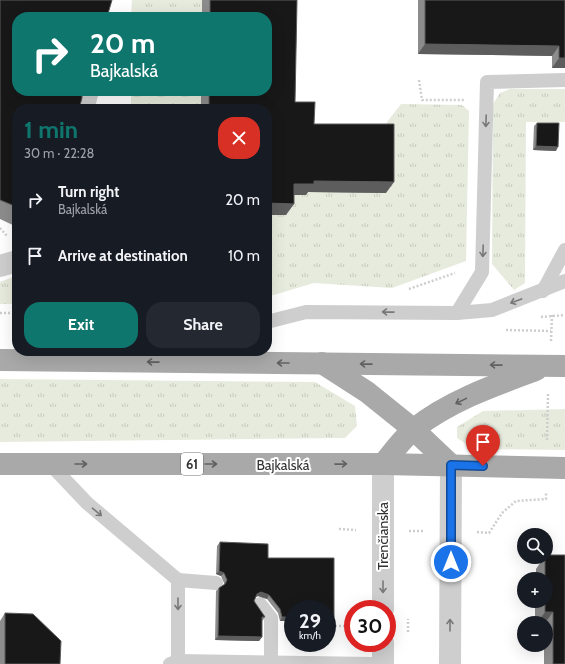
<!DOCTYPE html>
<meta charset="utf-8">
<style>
:root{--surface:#171b24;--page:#242831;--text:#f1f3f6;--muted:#9ea1a6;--accent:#0f766e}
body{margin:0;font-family:Cabin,sans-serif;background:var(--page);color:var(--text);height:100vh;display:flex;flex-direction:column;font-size:15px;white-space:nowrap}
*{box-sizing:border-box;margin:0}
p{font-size:13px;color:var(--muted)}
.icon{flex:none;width:22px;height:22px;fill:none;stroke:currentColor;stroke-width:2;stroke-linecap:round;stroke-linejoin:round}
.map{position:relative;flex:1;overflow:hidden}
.side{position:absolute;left:12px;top:104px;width:260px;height:252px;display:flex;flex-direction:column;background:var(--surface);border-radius:16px;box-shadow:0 4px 16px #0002}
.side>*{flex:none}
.banner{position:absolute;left:12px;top:12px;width:260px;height:84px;border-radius:16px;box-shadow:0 4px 16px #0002;background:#0f766e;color:#fff;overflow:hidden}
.fabs{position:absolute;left:517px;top:528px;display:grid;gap:8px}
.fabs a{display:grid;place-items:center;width:36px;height:36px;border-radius:50%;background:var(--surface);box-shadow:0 4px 16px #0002;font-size:20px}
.speed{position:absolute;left:284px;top:600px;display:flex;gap:8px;font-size:20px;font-weight:700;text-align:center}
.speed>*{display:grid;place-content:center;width:52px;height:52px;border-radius:50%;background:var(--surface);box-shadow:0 4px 16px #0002;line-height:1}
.speed small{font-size:10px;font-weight:400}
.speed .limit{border:6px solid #d22;background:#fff;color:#111}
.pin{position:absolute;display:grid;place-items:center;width:34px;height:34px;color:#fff;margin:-41px -17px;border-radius:50% 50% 50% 0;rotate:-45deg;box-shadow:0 0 4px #0007}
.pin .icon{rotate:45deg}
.me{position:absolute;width:44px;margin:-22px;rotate:0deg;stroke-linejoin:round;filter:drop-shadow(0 0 3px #0008)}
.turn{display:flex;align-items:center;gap:14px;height:84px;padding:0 12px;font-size:18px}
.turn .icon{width:52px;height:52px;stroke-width:2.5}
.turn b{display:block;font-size:28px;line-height:34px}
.round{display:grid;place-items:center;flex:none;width:42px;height:42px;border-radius:16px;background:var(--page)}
.head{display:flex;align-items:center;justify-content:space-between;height:68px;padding:0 12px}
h1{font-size:24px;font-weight:700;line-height:30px;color:var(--accent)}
.action{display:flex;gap:8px;margin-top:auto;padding:8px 12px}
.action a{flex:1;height:46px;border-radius:16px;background:var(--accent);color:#fff;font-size:16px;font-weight:700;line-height:46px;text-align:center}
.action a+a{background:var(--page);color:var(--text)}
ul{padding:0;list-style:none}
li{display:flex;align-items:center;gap:12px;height:56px;padding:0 12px}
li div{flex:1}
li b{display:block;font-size:15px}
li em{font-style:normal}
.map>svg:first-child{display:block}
.grass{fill:url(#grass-tufts)}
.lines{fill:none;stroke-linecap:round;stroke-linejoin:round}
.path{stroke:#cecece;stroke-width:2.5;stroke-dasharray:2 2;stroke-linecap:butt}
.lane{stroke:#cecece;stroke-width:14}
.street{stroke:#cecece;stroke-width:22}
.primary{stroke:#a9a9a9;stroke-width:22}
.wall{fill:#8c8c8c}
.shaded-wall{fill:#5d5d5d}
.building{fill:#181818;stroke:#5d5d5d}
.oneway{stroke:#787878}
.oneway2{stroke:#616161}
.route-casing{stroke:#114b97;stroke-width:10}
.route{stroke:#1a73e8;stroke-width:7}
.labels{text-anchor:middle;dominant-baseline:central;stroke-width:4;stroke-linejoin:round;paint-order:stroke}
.shield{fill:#fff;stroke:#6f6f6f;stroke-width:1}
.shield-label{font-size:13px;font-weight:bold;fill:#313131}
.street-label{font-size:14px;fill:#313131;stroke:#fff}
</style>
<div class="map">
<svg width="565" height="664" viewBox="0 0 565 664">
<defs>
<pattern id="grass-tufts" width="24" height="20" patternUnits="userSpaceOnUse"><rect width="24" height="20" fill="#e7ebdd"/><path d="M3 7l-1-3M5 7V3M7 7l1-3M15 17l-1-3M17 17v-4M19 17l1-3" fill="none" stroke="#c7cabe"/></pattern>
</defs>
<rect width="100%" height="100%" fill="#fff"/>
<!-- grass -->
<g class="grass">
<polygon points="132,0 202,0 202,17 131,17"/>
<polygon points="510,89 565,89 565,122 526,122 525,283 514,290 492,264 493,104 500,93"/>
<rect x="131" y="91" width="70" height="18"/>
<polygon points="401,104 462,105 469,111 466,261 392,288 314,283 267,297 267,215 286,195 306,192 386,136 387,122"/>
<polygon points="13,277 17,279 17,304 0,304 0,282"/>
<polygon points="0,379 315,382 355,406 357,426 345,438 0,442"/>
<polygon points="565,409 565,450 474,449 457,438 457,427 483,411"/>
</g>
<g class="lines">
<!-- path -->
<g class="path">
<polyline points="419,80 422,100 464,100"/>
<polyline points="0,228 7,236"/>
<polyline points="409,289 455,273"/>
<polyline points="0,313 17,313"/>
<polyline points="541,317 565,315"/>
<polyline points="506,330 551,331"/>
<polyline points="551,341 552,315"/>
<polyline points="547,440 548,393"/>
<polyline points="339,529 356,530"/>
<polyline points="409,531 424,531"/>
<polyline points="477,532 489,533 502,513 516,501 546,499 546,493"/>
<polyline points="327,626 353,626"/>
<polyline points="408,632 408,619"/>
</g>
<!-- lane -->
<g class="lane">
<polyline points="543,291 565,250"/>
<polyline points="457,313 482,272 487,82 565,80"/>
<polyline points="267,322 306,312 457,313 492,310 565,281"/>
<polyline points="50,464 87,503 178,580 178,661 170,664"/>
<polyline points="178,580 216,583"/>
<polyline points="260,604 271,618 271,663"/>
<polyline points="178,664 178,661 373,664"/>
</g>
<!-- street -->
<g class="street">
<polyline points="83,109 88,91"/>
<polyline points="0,266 17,261"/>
<polyline points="383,609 383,464"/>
<polyline points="383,664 383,643"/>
<polyline points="450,664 451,465"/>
</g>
<!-- primary -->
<g class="primary">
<polyline points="0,360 565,366"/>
<polyline points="322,363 367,392 413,429 451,465"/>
<polyline points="0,464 383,464 565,468"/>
<path d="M383 464C393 452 403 438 414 429 449 401 495 385 536 370"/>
</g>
</g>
<!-- wall -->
<g class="wall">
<polygon points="0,0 17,109 17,227 0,219"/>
<polygon points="202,0 297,0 295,102 314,124 386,193 308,192 306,195 294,195 286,215 267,215 267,109 201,109 201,91 267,91 267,17 202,17"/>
<polygon points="418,0 565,0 565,68 552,68 552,56 418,54"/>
<polygon points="537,123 556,151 533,150 534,126"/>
<polygon points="220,542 268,558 334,617 331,621 280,621 278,613 267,599 258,596 256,597 254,601 265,617 262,621 262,637 259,641 215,640 216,591 219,588 224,585 224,583 221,576 216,574 217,546"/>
<polygon points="544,557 546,557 565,664 544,664 544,645 546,645 546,623 535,623 535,601 546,601 546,579 536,579 536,569"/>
<polygon points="5,613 60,664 0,664 0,621"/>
</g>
<!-- shaded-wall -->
<g class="shaded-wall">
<polygon points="425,44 559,46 552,56 418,54"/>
<polygon points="559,58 565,58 565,68 552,68"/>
<polygon points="536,146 558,147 556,151 533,150"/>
<polygon points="314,181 394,182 386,193 308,192 306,195 286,195 294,184"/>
<polygon points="267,203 294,204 286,215 267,215"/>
<polygon points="219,571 224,573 221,576 216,574"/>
<polygon points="261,592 269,595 267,599 258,596 254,598 257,594"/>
<polygon points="545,612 553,612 545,623 537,623"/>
<polygon points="282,617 293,617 293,621 280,621"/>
<polygon points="327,617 334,617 331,621 327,621"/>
<polygon points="218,636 262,637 259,641 215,640"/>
</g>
<!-- building -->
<g class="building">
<polygon points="0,0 112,0 107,17 17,17 17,91 82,91 82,98 79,109 17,109 17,207 0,200"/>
<polygon points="210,0 297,0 295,102 315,102 314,124 394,124 394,182 314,181 314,184 294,184 294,204 267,203 267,109 209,109 209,91 267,91 267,17 210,17"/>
<polygon points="425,0 565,0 565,58 559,58 559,46 425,44"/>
<polygon points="537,123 559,123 558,147 536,146"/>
<polygon points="220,542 268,544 268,558 334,558 334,617 327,617 327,609 293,609 293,617 282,617 280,609 269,595 261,592 257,594 254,601 265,617 262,617 262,637 218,636 219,588 225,584 227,580 224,573 219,571"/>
<polygon points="546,555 565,555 565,664 553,664 553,612 545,612 545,601 546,601 546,579 545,579 545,557 546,557"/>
<polygon points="5,613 33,614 61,641 60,664 5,664"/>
</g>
<!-- one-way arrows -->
<defs><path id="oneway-shaft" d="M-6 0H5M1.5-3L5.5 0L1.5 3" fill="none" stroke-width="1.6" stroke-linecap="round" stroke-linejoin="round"/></defs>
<g class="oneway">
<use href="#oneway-shaft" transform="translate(486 121) rotate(92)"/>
<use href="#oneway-shaft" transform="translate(483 251) rotate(92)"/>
<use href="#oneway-shaft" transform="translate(516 301) rotate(160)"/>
<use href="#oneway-shaft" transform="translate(388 312) rotate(-179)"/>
<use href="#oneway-shaft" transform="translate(97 512) rotate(40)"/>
<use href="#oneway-shaft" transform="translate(383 587) rotate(90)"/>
<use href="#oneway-shaft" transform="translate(178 604) rotate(90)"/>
<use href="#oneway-shaft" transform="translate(450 625) rotate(-90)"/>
</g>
<g class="oneway2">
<use href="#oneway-shaft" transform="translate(153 362) rotate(-179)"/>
<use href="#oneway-shaft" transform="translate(283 363) rotate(-180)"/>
<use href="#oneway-shaft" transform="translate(366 364) rotate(-179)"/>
<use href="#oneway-shaft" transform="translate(496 365) rotate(-179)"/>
<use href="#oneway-shaft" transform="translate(461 401) rotate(154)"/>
<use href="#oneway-shaft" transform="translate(81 464)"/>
<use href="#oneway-shaft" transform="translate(211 464)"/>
<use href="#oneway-shaft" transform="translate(341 464) rotate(-1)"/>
</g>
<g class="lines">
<defs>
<polyline id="route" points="451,562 451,465 483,466"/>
</defs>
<!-- route casing -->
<use href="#route" class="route-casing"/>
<!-- route -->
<use href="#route" class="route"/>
</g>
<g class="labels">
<!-- shield labels -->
<rect class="shield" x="181" y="453" width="22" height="22" rx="3"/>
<g class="shield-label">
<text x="192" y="464">61</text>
</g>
<!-- street labels -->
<g class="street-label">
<text x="283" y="465">Bajkalská</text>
<text transform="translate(383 536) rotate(-90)">Trenčianska</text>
</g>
</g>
</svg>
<div class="fabs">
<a><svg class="icon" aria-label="search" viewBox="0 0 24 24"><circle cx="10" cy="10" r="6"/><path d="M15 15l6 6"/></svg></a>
<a>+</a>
<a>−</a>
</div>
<div class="speed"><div>29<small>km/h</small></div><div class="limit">30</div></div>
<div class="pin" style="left:483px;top:466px;background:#d93025"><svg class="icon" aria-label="arrive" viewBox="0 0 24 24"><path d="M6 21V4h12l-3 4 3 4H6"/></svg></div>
<svg class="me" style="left:451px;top:562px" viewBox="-20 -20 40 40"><circle r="17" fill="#1a73e8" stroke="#fff" stroke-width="3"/><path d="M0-11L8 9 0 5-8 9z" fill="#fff"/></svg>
<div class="banner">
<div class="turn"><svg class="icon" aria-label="right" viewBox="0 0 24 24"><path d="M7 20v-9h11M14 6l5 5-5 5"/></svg><div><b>20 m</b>Bajkalská</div></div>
</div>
<section class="side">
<div class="head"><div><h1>1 min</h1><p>30 m · 22:28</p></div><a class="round" style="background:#d93025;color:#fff"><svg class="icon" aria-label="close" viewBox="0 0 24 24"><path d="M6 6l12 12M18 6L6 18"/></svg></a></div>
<ul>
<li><svg class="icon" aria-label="right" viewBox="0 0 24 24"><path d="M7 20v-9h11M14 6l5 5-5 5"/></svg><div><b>Turn right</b><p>Bajkalská</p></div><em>20 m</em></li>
<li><svg class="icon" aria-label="arrive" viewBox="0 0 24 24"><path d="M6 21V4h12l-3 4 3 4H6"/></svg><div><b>Arrive at destination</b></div><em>10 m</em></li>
</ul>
<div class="action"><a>Exit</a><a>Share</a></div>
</section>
</div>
